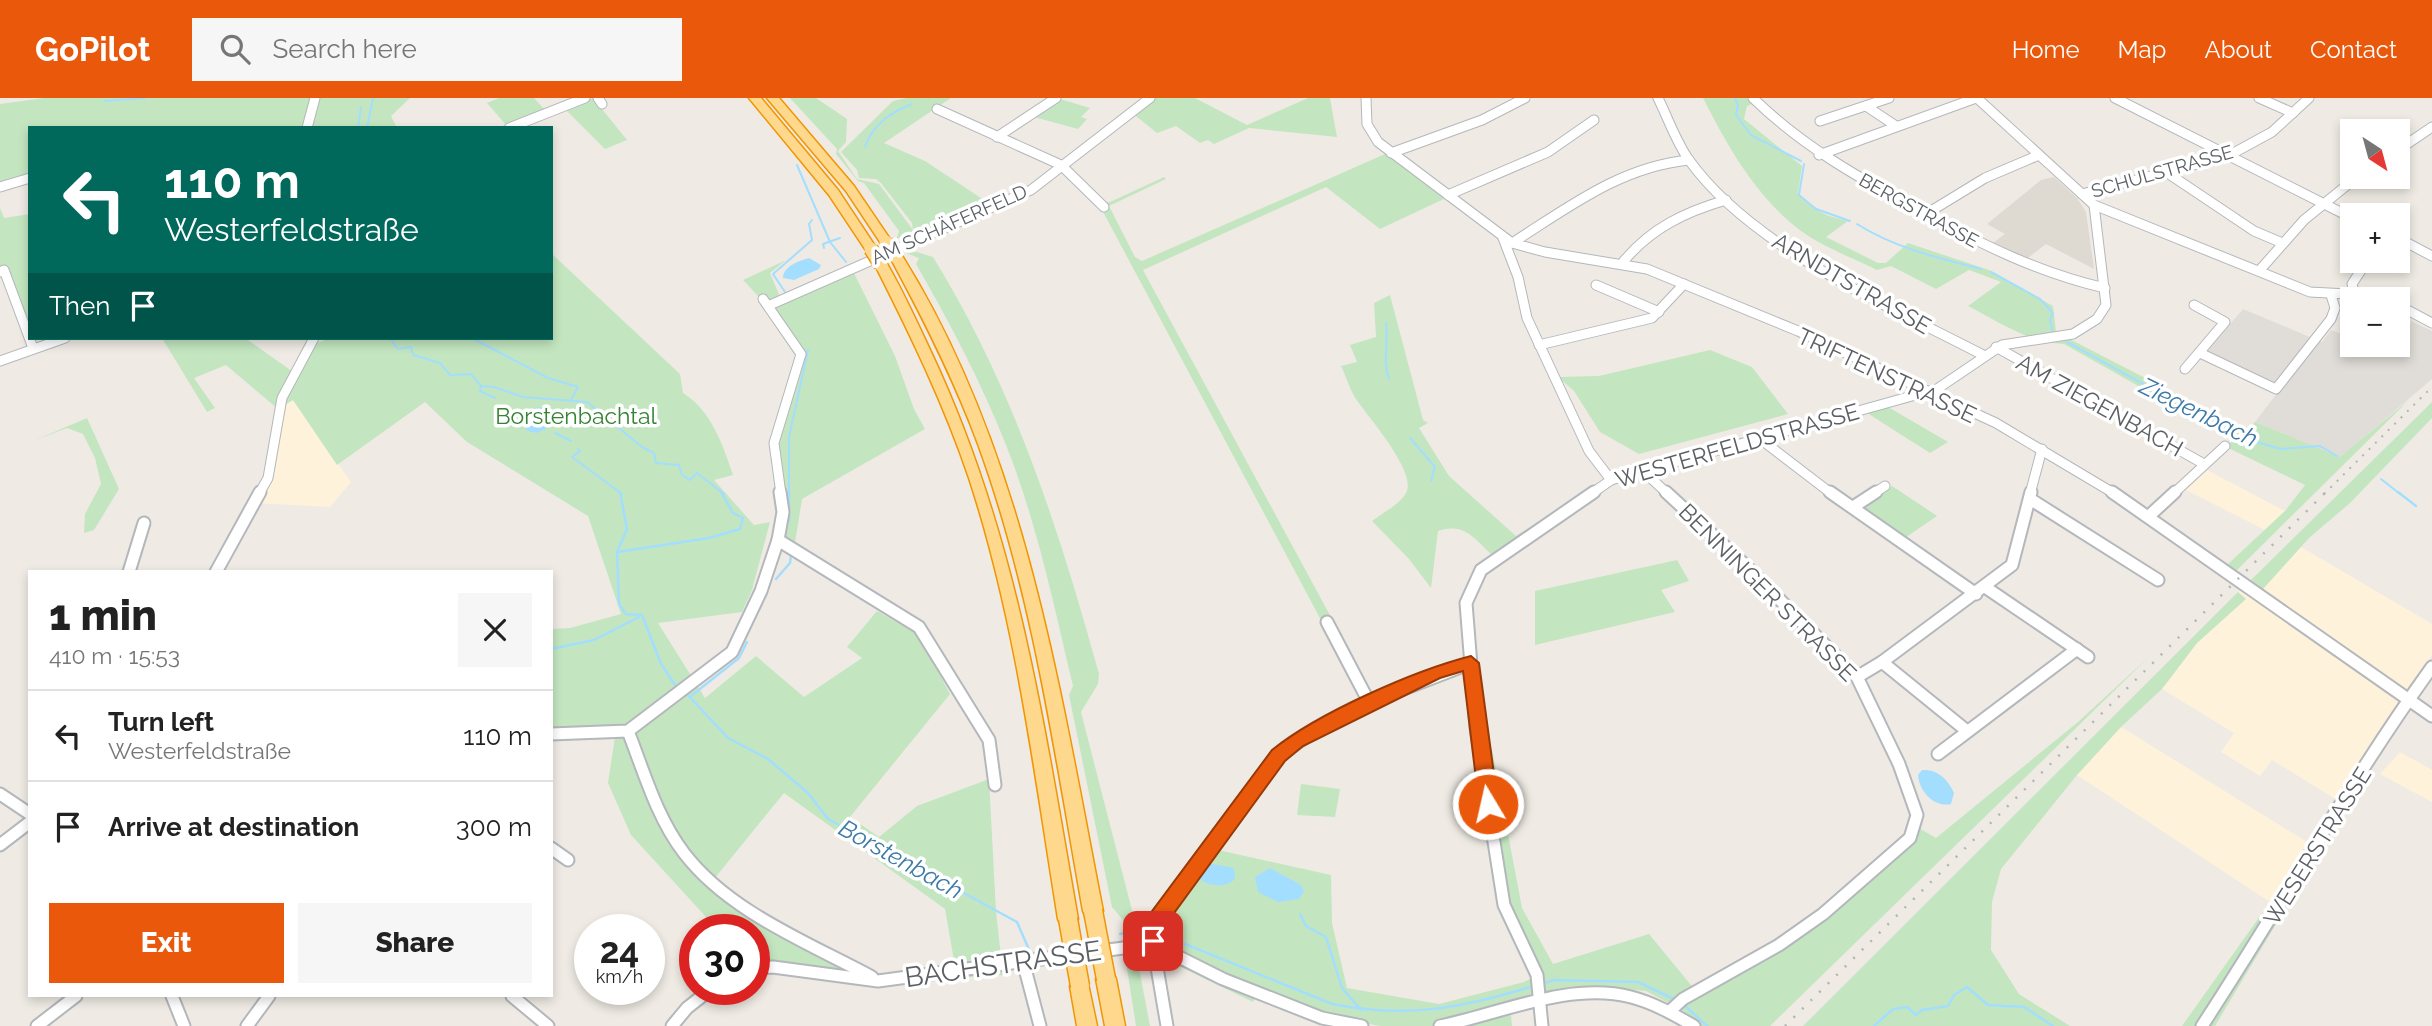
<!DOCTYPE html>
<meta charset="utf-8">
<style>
:root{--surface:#fff;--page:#f6f6f6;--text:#222;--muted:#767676;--line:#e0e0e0;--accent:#ea580c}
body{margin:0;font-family:Raleway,sans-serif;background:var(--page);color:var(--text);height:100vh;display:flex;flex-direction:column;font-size:26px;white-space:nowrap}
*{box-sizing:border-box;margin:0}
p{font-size:23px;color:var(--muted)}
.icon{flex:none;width:38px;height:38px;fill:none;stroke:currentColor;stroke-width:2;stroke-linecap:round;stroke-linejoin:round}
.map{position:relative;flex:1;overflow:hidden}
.details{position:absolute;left:28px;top:472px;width:525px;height:427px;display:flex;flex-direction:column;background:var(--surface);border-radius:0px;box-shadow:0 4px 10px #0003}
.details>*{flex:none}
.banner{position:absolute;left:28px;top:28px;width:525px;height:214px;border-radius:0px;box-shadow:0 4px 10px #0003;background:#00695c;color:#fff;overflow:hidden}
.needle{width:46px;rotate:144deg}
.tools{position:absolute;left:2340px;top:21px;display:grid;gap:14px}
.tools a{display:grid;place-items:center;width:70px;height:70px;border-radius:0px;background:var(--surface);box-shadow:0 4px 10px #0003;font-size:35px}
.speed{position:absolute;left:574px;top:816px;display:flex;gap:14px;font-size:35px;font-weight:700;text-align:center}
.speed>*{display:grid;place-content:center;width:91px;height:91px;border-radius:50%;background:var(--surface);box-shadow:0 4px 10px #0003;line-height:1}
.speed small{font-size:18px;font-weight:400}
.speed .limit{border:10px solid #d22;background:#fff;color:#111}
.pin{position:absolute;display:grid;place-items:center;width:60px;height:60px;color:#fff;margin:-30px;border-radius:14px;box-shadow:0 4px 10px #0006}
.me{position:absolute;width:77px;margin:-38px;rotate:351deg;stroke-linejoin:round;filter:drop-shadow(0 0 5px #0008)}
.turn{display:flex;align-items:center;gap:24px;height:147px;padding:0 21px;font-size:32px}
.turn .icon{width:91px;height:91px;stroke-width:2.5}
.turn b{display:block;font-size:49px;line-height:60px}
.then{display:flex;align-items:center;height:66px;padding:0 21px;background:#0003;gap:14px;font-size:26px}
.round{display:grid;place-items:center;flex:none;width:74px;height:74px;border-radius:0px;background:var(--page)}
.summary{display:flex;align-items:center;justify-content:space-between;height:119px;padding:0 21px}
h1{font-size:42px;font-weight:800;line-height:52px}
.action{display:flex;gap:14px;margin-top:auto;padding:14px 21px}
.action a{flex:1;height:80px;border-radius:0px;background:var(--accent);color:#fff;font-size:28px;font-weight:800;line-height:80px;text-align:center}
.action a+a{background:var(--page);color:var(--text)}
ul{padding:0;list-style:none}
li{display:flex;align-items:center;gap:21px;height:91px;padding:0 21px;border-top:2px solid var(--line)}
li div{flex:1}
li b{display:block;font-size:26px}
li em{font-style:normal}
header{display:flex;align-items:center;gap:42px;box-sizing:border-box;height:98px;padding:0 35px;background:var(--accent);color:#fff}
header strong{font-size:33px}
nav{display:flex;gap:38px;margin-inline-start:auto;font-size:24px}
.search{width:490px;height:63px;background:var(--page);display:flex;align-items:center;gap:18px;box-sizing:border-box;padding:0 24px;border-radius:0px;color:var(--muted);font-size:26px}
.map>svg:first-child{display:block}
.commercial{fill:#fef3da}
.industrial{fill:#e0ddd8}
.education{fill:#dedad2}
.green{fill:#c3e6c0}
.water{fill:#a3deff}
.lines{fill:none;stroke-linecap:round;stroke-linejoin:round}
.stream-far1{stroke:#a3deff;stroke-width:2}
.stream{stroke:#a3deff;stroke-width:2.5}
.minor-far1-casing{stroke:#b4b7bb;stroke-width:11}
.minor-casing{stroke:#b4b7bb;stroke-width:15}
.highway-casing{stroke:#f29500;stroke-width:3}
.minor-far1{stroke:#fff;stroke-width:9}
.minor{stroke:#fff;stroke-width:11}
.highway{fill:#fdd88d;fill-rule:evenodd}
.rail-far1{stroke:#b3b4b5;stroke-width:2;stroke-dasharray:2 7;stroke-linecap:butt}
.rail{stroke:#b3b4b5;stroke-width:2.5;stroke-dasharray:2 10;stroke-linecap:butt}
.highway-bridge-far1-casing{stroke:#f29500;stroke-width:16;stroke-linecap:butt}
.highway-bridge-casing{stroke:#f29500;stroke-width:21;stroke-linecap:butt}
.highway-bridge-far1{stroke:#fdd88d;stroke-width:13}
.highway-bridge{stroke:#fdd88d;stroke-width:18}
.route{fill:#ea580c;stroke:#983908;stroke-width:2}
.labels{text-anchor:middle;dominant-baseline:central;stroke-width:7;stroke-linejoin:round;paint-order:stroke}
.far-street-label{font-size:19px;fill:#5c6065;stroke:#fff}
.street-label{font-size:23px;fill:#5c6065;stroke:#fff}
.park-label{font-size:23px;fill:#368334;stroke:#fff}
.water-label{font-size:24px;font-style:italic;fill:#3d7aa8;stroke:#fff}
.near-street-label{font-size:28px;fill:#5c6065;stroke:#fff}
</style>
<header>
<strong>GoPilot</strong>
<div class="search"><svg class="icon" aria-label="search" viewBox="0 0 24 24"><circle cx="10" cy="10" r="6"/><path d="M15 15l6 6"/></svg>Search here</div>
<nav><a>Home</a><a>Map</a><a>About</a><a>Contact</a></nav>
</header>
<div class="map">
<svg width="2432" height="928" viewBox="0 0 2432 928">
<rect width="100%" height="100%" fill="#efebe4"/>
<!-- commercial -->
<g class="commercial">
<polygon points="293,302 351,384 330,409 254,405 265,380 278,311"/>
<polygon points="2207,372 2285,413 2265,432 2186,392"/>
<polygon points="2301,449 2432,526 2432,557 2402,598 2337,702 2272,662 2260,678 2221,654 2234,635 2162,591 2197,545 2246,501 2238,494 2251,482 2263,491"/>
<polygon points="2121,629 2320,752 2288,806 2270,804 2077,677"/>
<polygon points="2400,654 2432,672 2432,704 2380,676"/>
</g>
<!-- industrial -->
<polygon class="industrial" points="2243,211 2322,244 2331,232 2352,240 2352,247 2373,247 2402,257 2411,223 2432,233 2432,281 2340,360 2255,324 2281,290 2206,254"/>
<!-- education -->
<polygon class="education" points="2054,79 2077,100 2086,114 2094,171 2046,146 2024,163 1990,147 2005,136 1987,126 2041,82"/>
<!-- green -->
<g class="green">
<polygon points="44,0 410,0 391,18 397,30 30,30 30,78 0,86 0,6"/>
<polygon points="499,0 534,0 545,12 506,27 487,5"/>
<polygon points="593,0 627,42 605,51 564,10"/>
<polygon points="790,0 816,0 847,21 846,44 838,53 857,81 879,86 913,132 912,125 881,85 876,81 859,80 857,72 841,54 893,3 906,0 951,0 884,45 925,63 990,106 925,141 924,148 910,139 897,140 899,133 864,85 858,83 836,56 837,51"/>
<polygon points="1153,0 1195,0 1247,27 1308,0 1330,0 1337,39 1249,30 1214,46 1208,42 1200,45 1176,28 1157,35 1132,15"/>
<path d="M1703 0H1749L1755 5 1747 8 1744 21 1802 68 1798 95C1814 113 1825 118 1848 123L1826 139 1878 165H1886L1908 145 1989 172 2053 208 2056 234 2246 332 2255 324 2340 359 2408 303 2236 473 2228 466 2285 413 2305 387 2226 349 2234 342 2064 246C2029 245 1999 224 1968 208L2001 184 1969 172 1936 191 1891 168 1877 172C1853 160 1823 149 1801 133 1756 99 1728 49 1703 0Z"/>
<polygon points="1060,1 1090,10 1081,19 1087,21 1078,31 1034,19"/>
<polygon points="1385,56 1446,100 1380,131 1326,89 1143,172 1332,521 1322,524 1101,110 1106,104 1110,104 1164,79 1166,81 1109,108 1135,159 1142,163"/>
<polygon points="0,110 4,120 30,116 30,227 8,171 0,173"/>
<path d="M917 154 933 159C1013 288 1059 431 1099 576L1098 586 1081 614 1135 824 1133 828 1129 829 1112 809 1069 597 1073 588C1054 508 1037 425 1006 347 981 284 950 225 916 166L919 160 906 155Z"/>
<path d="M551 155 680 276 683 295C711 312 723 347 733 377L714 382 754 427 770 424 752 492 742 514 658 525 705 600 756 558 804 599 862 560 847 549 877 513 919 537 950 596 850 719 879 739 917 708 989 681 996 813 1003 877 957 880 945 811 784 695 710 786 867 881 754 867V831H717L631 737 608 685 616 632 551 633V531L570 530 621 516 588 418 467 344 425 304 337 367 293 302 278 311 226 267 194 280 215 310 207 314 162 240H245L296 276 311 247 331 240H551Z"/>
<path d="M786 162 770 175 780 199 853 173 895 258 914 311 925 331 802 401 795 445 783 438 776 345 798 264C792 233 764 204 743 182Z"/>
<path d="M1390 197 1423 322 1428 325 1419 330 1449 378 1516 438 1553 414V429L1510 459 1499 450 1492 457C1474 440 1464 424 1438 433L1431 490 1409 461 1372 423C1382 415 1399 407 1406 395 1418 374 1366 317 1354 298 1349 289 1346 278 1341 268L1357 264 1350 247 1376 239 1374 205Z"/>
<polygon points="1710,252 1752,269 1788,316 1639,356 1600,334 1574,293 1558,279 1599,278"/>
<polygon points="2432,304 2432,320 2350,405 2309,440 2263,491 2251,482"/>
<polygon points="1883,306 1948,344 1930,355 1864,313"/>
<polygon points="87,320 119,391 94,432 84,435 85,416 101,386 95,360 83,336 67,330 33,343"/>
<polygon points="1892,388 1937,418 1902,442 1862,411 1863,406"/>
<polygon points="1677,462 1689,483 1661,492 1675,514 1535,547 1535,493"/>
<polygon points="2238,494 2246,501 2197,545 2162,591 2121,629 2077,677 2001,771 1992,804 1991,852 2019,896 2070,928 1803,928"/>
<polygon points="2152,556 1770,928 1701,928 1682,912 1646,893 1603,889 1561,890 1510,907 1512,928 1380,928 1323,917 1260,892 1253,904 1164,861 1157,864 1144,828 1153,810 1254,680 1269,684 1218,752 1331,777 1332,825 1347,890 1439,906 1524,884 1540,876 1499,808 1485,652 1492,651 1522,810 1553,866 1649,836 1695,892 1773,846 1823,812 1906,738 1912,726 1936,740 2078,624"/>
<polygon points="1301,686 1340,691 1335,719 1297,717"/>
<polygon points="2270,804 2288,806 2215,928 2182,928"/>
<polygon points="1134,857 1138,865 1150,928 1136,928 1125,858"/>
</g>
<!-- water -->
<g class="water">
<path d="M809 160 821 167 819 171 794 182 783 180C783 168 799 163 809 160Z"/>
<polygon points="538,309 573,314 568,320 537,335 528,333 519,324"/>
<path d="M1922 672C1938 671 1948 682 1954 695L1951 706C1934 710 1919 693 1918 677Z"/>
<path d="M1207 765 1234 770 1235 781C1225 791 1210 788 1199 781L1202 769Z"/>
<polygon points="1270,770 1301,787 1304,794 1299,801 1278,804 1258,794 1255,779"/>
</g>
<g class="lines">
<!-- stream-far1 -->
<g class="stream-far1">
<polyline points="1735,0 1738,7 1736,17 1751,37 1801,63"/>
<polyline points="105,3 145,0"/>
<polyline points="358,30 361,9"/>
<polyline points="367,30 373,0"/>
<path d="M865 49C872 28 891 14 912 6"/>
<polyline points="1804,66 1799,97 1816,111 1850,123"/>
<polyline points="797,67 830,144 846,164"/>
<path d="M1857 126C1895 150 1938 160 1981 171"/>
<polyline points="824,150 823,146 840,140"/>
<polyline points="1991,174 2040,201 2053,215 2050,222 2053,235"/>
<polyline points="785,194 773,176 812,142 809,126 812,122"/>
<path d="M1386 225C1389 245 1382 263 1389 281"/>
<polyline points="390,240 398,251 411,249 413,257 440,265 450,277 471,276 481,288 494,289 523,299 587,304 642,349 654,355 656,365 679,367 682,377 690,382 697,375 724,396"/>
<polyline points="472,240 548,280 578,289 571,302"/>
<polyline points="2067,244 2239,339 2281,351 2320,348 2337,358"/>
<polyline points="481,288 480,293 495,300"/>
<polyline points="555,335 571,343"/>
<polyline points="1410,340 1435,369 1431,383"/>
<polyline points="578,351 580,353 572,359 622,396"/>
<polyline points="2381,381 2400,396"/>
<polyline points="789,396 789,339 808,252"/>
</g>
<!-- stream -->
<g class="stream">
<polyline points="789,394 789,423"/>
<polyline points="2398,394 2416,408"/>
<polyline points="617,454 627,431 620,394"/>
<polyline points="776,481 790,465 791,457"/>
<polyline points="551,551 594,542 639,519"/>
<polyline points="677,590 661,566 642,517 626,516 619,506 617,454 709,440 740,431 743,420 733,415 721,394"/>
<polyline points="686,595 728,640 768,661 808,695 828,721 1017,824 1030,854 1040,857"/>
<polyline points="691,598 739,560 747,544"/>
<polyline points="1300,816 1306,828 1326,839 1342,890 1361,912"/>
<path d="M1158 835 1332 906C1407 921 1462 910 1534 888"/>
<polyline points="1120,836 1143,831 1151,833"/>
<polyline points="1541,886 1554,882 1638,884 1676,902"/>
<polyline points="1682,905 1707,928"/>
<polyline points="1874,928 1893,911 1907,909 1916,917 1922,912 1948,908 1954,897 1967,889 1988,907 2024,909 2053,928"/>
</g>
<defs>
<g id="minor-far1">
<polyline points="598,0 602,6"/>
<polyline points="1366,0 1367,26 1378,44 1512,145 1545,154 1647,171 1798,233 1996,325 2115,396"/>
<path d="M1658 0C1668 20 1676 44 1689 62 1752 150 1889 208 1983 257"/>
<path d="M1753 0C1803 49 1861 81 1922 114 1981 146 2039 175 2105 190"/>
<polyline points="1977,0 2094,107 2310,194 2366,197 2385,201"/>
<polyline points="2115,0 2352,120"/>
<polyline points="2259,0 2293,15"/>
<polyline points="1866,8 1896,28"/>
<polyline points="937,11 1061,67 1104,109"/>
<polyline points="1820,23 1889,0"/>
<polyline points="307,30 315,0"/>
<polyline points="509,30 585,0"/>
<polyline points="997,39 1056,0"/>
<polyline points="2398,52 2432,29"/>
<polyline points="1391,55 1482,22 1525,0"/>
<polyline points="1819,57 1976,0"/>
<polyline points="2166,74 2254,133 2280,144"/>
<polyline points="0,89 30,80"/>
<polyline points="2082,96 2228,58 2272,34 2309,0"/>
<polyline points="1448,97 1548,54 1594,22"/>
<polyline points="1926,116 1985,80 2039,57"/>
<polyline points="1503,140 1518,179 1527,220 1589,353 1611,382"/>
<polyline points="2398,140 2432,158"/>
<path d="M1512 145C1569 109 1620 69 1689 62"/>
<path d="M1623 164C1651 130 1685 114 1726 102"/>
<polyline points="2259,173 2304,122 2357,79"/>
<polyline points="0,174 4,172 33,250"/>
<polyline points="1596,187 1659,214"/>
<polyline points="2354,194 2352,186 2367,163"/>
<polyline points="763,201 801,256 774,345 781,396"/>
<polyline points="770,207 1031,92 1150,0"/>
<polyline points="2398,207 2432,225"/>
<polyline points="1539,247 1652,220 1684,186"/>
<polyline points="1996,249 2204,366"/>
<polyline points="2200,255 2276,291 2331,221 2335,210 2331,197"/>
<polyline points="0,263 65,240"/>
<polyline points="2185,271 2225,224 2194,207"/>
<polyline points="1759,340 1832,396"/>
<polyline points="1643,373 1668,396"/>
<polyline points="259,396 268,380 282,300 314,240"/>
<polyline points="1591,396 1611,382 1937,291 2002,247 2073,236 2097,221 2106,207 2094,107"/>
<polyline points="1873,396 1885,388"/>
<polyline points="2030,396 2042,351"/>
<polyline points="2173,396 2225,348"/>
</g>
<g id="minor">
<polyline points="1666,394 1745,467 1857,579 1899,666 1917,717 1910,740 1823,816 1779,847 1683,901 1671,912"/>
<polyline points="1830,394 1976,496"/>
<polyline points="2112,394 2432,618"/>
<polyline points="2030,401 2158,482"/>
<polyline points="1853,409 1876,394"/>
<polyline points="2150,417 2175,394"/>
<polyline points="778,442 919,529 989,642 995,687"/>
<polyline points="129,474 144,425"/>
<polyline points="216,474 260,394"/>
<polyline points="1985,489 2088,559"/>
<polyline points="1327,524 1370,606"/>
<polyline points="1882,564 1967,633"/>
<polyline points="1857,579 1882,564 2012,467 2031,394"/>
<path d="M628 633C644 674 657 720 684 755 729 814 809 845 872 879"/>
<polyline points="551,636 628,633 732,554 761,493 778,442 783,414 780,394"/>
<polyline points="1938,656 2077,551"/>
<polyline points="0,696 30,716"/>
<polyline points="0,747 30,724"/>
<polyline points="551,750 568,762"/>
<polyline points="1023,863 1040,928"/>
<polyline points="754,870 773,869 878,883 1153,846 1223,881 1322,920 1362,928"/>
<polyline points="172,898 184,928"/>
<polyline points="512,898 548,928"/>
<polyline points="37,928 76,898"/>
<polyline points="247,928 269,898"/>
<polyline points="672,928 687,910 711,891"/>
<polyline points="1167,928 1153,846 1154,827 1278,658 1319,630 1370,604 1471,565"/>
<path d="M1440 928C1499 916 1570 883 1631 899 1654 905 1673 916 1694 928"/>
<polyline points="1542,928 1537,877 1504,807 1476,630 1466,505 1481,472 1594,394"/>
<path d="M2202 928C2280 809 2349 684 2432 569"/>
</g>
<g id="highway">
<polygon points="749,0 761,0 838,92 877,151 875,154 867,154 829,97"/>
<polygon points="767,0 779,0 854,88 892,144 890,147 882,147 846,93"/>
<path d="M896 155 901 156C1025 354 1059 588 1103 813L1100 819 1093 822 1086 819 1083 813C1055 657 1033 496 978 346 954 281 923 220 890 159Z"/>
<path d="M881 163 886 164C903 193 917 224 931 254 1018 439 1043 623 1078 821L1075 827 1068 830 1061 827 1058 821C1034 673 1016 523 969 380 944 306 910 236 875 167Z"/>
<polygon points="1106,871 1113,874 1116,881 1125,928 1105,928 1096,881 1099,874"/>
<polygon points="1080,878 1087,881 1097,928 1077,928 1070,888 1073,881"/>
</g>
</defs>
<!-- minor-far1 casing -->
<use href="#minor-far1" class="minor-far1-casing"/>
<!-- minor casing -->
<use href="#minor" class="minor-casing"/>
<!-- highway casing -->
<use href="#highway" class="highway-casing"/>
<!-- minor-far1 -->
<use href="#minor-far1" class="minor-far1"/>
<!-- minor -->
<use href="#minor" class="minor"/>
<!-- highway -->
<use href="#highway" class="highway"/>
<!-- rail-far1 -->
<polyline class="rail-far1" points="2324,396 2432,289"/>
<!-- rail -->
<polyline class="rail" points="1785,928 2326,394"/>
<defs>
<g id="highway-bridge-far1">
<polyline points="886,144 896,159"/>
<polyline points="871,151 881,167"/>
</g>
<g id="highway-bridge">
<polyline points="1093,813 1106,881"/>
<polyline points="1068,821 1080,888"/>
</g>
</defs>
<!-- highway-bridge-far1 casing -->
<use href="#highway-bridge-far1" class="highway-bridge-far1-casing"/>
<!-- highway-bridge casing -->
<use href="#highway-bridge" class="highway-bridge-casing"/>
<!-- highway-bridge-far1 -->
<use href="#highway-bridge-far1" class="highway-bridge-far1"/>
<!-- highway-bridge -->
<use href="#highway-bridge" class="highway-bridge"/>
</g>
<!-- route -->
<path class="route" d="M1471 558 1479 565 1498 706 1495 711 1488 714 1482 711 1479 706 1463 573 1440 580 1303 648 1285 663 1164 829 1160 850 1153 852 1146 850 1143 843 1147 820 1272 652C1318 615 1413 573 1471 558Z"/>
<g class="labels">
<!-- far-street labels -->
<g class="far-street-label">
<text transform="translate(2162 73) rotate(-16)">SCHULSTRASSE</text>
<text transform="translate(1919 112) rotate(29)">BERGSTRASSE</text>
<text transform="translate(949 126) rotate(-24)">AM SCHÄFERFELD</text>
</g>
<!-- street labels -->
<g class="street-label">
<text transform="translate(1852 185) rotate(30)">ARNDTSTRASSE</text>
<text transform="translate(1887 277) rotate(25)">TRIFTENSTRASSE</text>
<text transform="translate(2100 307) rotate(29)">AM ZIEGENBACH</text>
<text transform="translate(1737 347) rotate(-16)">WESTERFELDSTRASSE</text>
<text transform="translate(1768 494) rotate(45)">BENNINGER STRASSE</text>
<text transform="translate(2317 748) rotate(-58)">WESERSTRASSE</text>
</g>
<!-- park labels -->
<g class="park-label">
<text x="576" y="317">Borstenbachtal</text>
</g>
<!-- water labels -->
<g class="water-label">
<text transform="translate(2199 314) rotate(26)">Ziegenbach</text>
<text transform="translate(901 761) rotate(29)">Borstenbach</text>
</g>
<!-- near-street labels -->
<g class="near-street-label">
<text transform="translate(1003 866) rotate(-8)">BACHSTRASSE</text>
</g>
</g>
</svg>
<div class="tools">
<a><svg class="needle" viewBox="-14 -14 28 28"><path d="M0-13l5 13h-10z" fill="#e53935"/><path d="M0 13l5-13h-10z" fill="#767676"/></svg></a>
<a>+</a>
<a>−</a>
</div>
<div class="speed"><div>24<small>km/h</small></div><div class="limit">30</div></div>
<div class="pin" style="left:1153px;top:843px;background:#d93025"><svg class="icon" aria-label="arrive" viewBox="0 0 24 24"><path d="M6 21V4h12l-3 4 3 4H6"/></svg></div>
<svg class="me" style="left:1488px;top:706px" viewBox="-20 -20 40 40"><circle r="17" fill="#ea580c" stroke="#fff" stroke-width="3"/><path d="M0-11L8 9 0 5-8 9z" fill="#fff"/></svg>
<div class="banner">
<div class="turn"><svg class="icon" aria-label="left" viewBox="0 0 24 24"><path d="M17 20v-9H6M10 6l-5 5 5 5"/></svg><div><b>110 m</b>Westerfeldstraße</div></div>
<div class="then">Then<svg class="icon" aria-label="arrive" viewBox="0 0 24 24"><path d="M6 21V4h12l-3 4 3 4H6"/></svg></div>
</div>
<section class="details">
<div class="summary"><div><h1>1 min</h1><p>410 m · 15:53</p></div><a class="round"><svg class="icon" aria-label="close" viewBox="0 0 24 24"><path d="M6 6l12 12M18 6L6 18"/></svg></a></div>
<ul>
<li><svg class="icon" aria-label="left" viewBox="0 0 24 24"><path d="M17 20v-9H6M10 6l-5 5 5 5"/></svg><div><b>Turn left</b><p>Westerfeldstraße</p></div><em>110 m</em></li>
<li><svg class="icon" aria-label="arrive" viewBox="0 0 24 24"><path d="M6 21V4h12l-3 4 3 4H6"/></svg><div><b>Arrive at destination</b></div><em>300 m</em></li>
</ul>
<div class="action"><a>Exit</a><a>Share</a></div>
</section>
</div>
